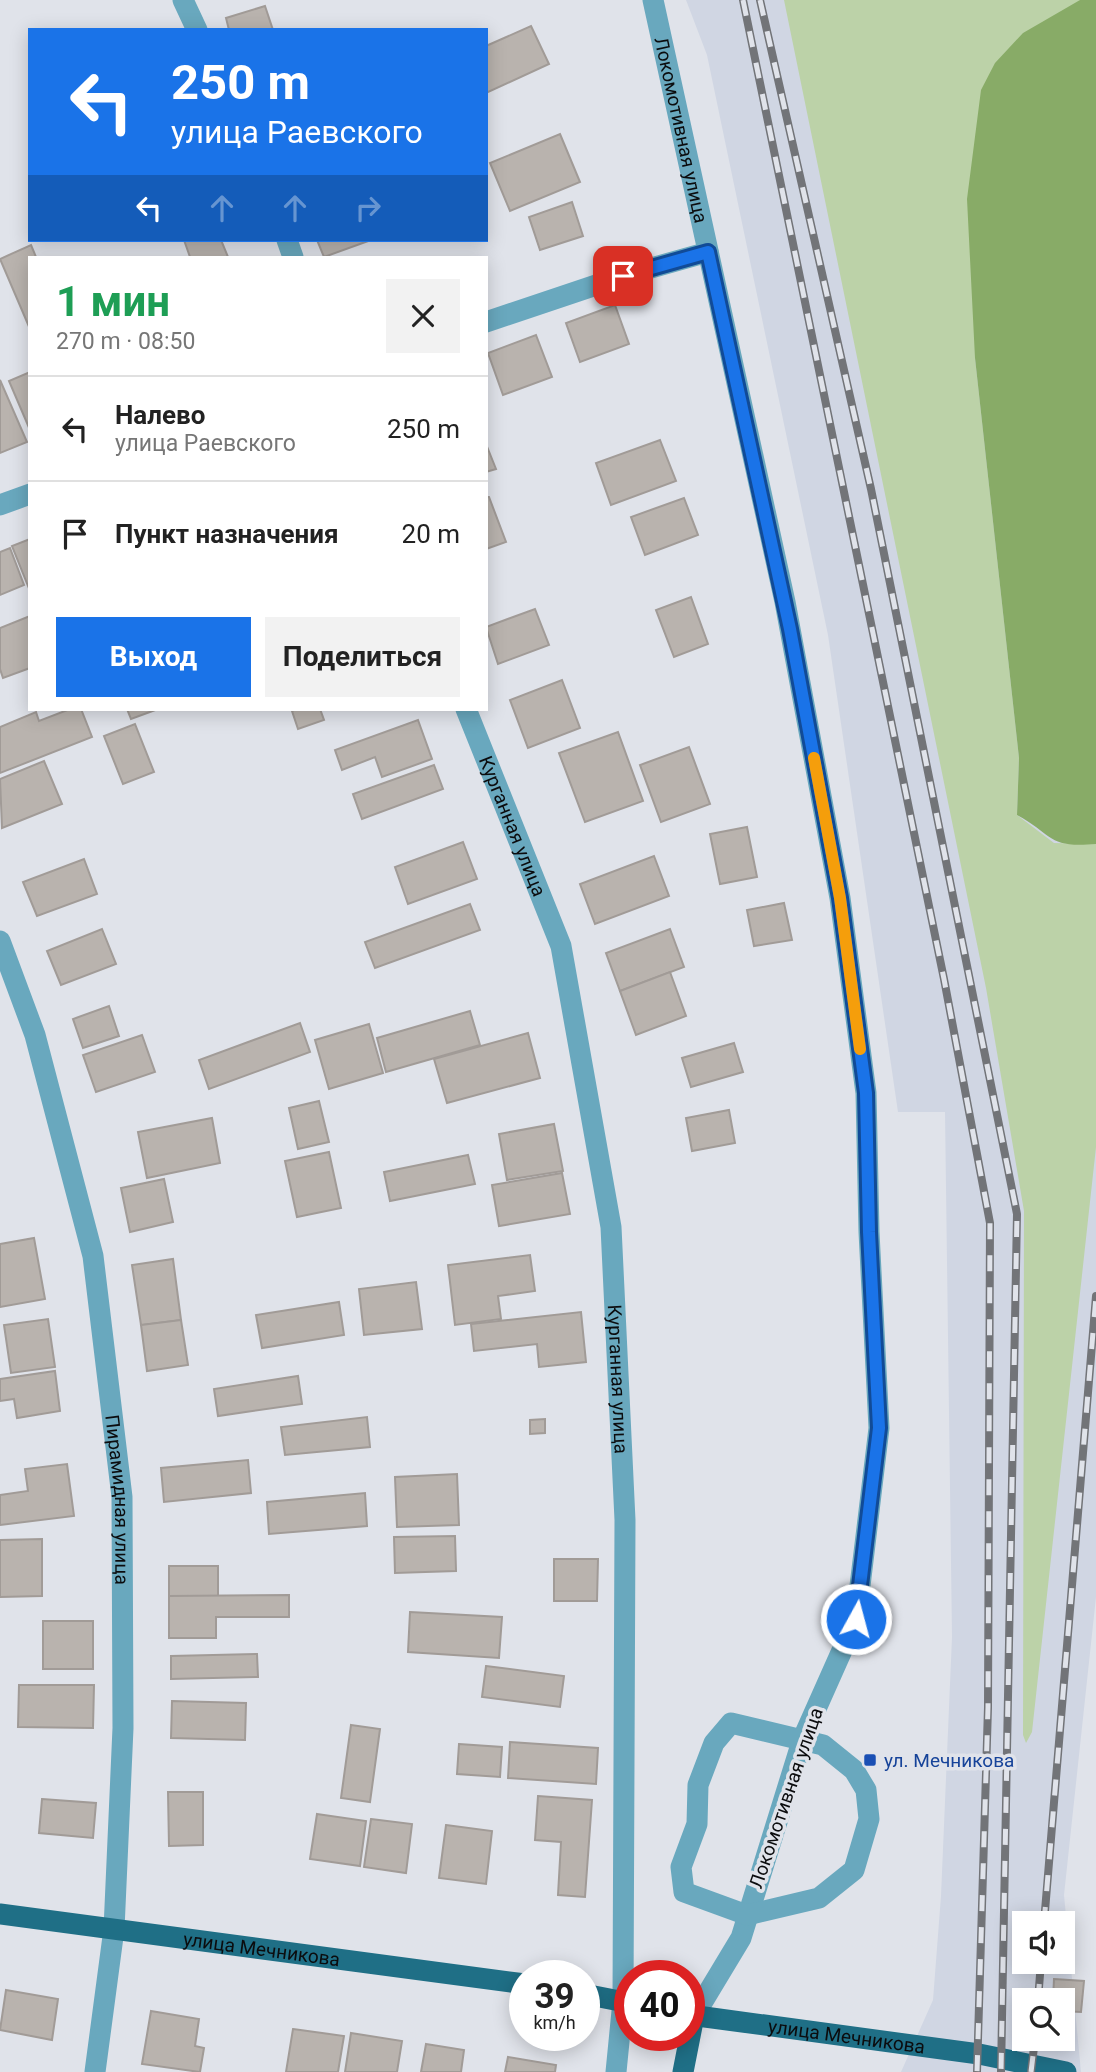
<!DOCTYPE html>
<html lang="ru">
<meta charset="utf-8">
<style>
:root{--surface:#fff;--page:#f2f2f2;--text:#222;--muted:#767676;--line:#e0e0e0;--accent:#1a73e8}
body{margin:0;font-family:Roboto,sans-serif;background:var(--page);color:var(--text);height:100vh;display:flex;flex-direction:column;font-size:26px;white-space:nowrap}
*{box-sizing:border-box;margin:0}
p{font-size:23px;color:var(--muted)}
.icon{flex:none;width:38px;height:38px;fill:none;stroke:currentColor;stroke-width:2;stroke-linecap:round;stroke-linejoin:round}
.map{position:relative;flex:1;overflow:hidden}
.panel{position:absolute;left:28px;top:256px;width:460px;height:455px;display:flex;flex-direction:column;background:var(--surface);border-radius:0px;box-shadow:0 4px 18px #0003}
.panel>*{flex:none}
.banner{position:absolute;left:28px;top:28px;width:460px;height:214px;border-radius:0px;box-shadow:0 4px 18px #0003;background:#1a73e8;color:#fff;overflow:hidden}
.controls{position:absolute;left:1012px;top:1911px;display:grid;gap:14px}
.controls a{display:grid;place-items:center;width:63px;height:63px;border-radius:0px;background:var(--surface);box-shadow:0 4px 18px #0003;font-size:35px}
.speed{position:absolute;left:509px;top:1960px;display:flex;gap:14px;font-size:35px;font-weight:700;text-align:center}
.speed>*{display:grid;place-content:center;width:91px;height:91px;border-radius:50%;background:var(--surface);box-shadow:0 4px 18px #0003;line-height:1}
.speed small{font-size:18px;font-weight:400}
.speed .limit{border:10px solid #d22;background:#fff;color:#111}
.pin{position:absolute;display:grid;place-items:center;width:60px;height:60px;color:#fff;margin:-30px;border-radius:14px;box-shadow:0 4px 10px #0006}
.me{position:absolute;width:77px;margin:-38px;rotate:7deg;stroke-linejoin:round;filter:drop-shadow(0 0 5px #0008)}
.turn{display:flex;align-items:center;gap:24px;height:147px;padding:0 28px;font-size:32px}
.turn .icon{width:91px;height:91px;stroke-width:2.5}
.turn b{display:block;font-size:49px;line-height:60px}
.lanes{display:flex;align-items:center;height:66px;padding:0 28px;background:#0003;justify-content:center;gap:35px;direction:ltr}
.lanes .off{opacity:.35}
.round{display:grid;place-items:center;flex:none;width:74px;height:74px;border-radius:0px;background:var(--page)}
.head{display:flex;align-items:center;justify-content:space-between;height:119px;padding:0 28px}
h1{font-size:42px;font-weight:700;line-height:52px;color:#1e9e55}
.primary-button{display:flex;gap:14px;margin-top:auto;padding:14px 28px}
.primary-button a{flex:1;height:80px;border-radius:0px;background:var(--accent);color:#fff;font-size:28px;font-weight:700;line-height:80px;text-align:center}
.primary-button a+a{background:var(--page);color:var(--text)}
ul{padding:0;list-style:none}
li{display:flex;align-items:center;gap:21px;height:105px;padding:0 28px;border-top:2px solid var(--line)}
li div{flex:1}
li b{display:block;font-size:26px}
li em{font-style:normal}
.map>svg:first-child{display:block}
.built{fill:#d0d6e3;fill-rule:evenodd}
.green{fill:#bcd2a8}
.forest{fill:#88ab67}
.building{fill:#b9b3ae;stroke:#a19b97;stroke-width:2}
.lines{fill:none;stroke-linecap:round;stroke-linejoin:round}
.minor{stroke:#69a8be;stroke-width:21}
.major{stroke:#1f6f86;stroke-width:21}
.rail-casing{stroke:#727478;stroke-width:8}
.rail{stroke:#e0e3ea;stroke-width:5;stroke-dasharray:16;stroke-linecap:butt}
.route-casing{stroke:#114b97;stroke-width:18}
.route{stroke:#1a73e8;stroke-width:12}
.slow{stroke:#f59e0b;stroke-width:12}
.transit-dot{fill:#1a4fb4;stroke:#e0e3ea;stroke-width:2.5}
.labels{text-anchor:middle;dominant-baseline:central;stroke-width:7;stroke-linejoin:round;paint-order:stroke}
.street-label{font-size:19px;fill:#0b0c0e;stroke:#e0e3ea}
.transit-label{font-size:19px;fill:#164399;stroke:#e0e3ea;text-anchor:start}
</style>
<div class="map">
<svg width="1096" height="2072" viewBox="0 0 1096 2072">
<rect width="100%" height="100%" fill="#e0e3ea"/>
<!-- built -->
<path class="built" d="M686 0H888L1096 765V1597L1064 1895 1081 2072H901L933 2000 941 1896 952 1637 945 1112H898L828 635 707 55ZM1024 1923H1062V1962H1024ZM1024 2000H1062V2039H1024Z"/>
<!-- green -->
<polygon class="green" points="784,0 1080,0 975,358 1019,758 1017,815 1054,843 1096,844 1096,1147 1032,1732 1026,1743 1023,1735 1024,1211 986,988"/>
<!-- forest -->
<path class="forest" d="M1080 0H1096V844C1047 848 1055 836 1017 815L1019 758 975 358 967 199 981 90 995 63 1023 33Z"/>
<!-- building -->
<g class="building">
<polygon points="265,6 273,30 229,30 226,18"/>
<polygon points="531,26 549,64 486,93 486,46"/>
<polygon points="560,134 580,182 510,211 490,163"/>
<polygon points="572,202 583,236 540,250 529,217"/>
<polygon points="184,240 221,240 228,257 190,257"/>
<polygon points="317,240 371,240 324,257"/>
<polygon points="31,245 36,257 30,257 30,329 0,259"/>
<polygon points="615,305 629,344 580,362 566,323"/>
<polygon points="536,335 552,377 503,395 488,353"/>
<polygon points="30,372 30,430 9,381"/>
<polygon points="0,380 27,442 0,453"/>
<polygon points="660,440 676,481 611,505 596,463"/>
<polygon points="486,444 496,469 486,472"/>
<polygon points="486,497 489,497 506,542 486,549"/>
<polygon points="684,498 698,535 645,555 631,517"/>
<polygon points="30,539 30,591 12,546"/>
<polygon points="10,548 24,585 0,595 0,552"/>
<polygon points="691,597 708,644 674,657 656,610"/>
<polygon points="535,609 549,645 498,664 486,627"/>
<polygon points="30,616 30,668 3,678 0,669 0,628"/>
<polygon points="562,680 580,728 528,748 510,700"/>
<polygon points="70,709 81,709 92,737 0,773 0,727 36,712 39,721"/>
<polygon points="127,709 158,709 131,719"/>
<polygon points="296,709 320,709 324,720 298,729 292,711"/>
<polygon points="418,720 432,759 382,777 375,757 342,770 335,750"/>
<polygon points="135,724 154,772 123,784 104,736"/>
<polygon points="618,732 643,801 585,822 559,753"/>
<polygon points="689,747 710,804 661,822 640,765"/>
<polygon points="44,761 62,804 2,828 0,779"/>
<polygon points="434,765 443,789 362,819 353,794"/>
<polygon points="747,827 757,877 720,884 710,834"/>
<polygon points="463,842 477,879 408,904 395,867"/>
<polygon points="654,856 669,896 595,924 580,884"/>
<polygon points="84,859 97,894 37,916 23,882"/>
<polygon points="784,903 792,940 754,946 747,910"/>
<polygon points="470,904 480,930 375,968 365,942"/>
<polygon points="102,929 116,964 61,985 47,951"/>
<polygon points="670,929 684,967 620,991 606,953"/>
<polygon points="670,972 686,1016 636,1035 620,991"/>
<polygon points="109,1006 119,1036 83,1048 73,1019"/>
<polygon points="470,1011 480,1045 386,1072 377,1038"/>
<polygon points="300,1023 310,1052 209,1089 199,1060"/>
<polygon points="369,1024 383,1073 329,1089 315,1040"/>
<polygon points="528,1033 540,1078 447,1103 434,1059"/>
<polygon points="142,1035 155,1072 96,1092 83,1055"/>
<polygon points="734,1043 743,1072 691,1087 682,1058"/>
<polygon points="319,1101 329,1142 298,1149 289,1108"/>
<polygon points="729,1110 735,1143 692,1151 686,1118"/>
<polygon points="212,1118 220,1163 147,1178 138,1132"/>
<polygon points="554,1124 563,1171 507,1180 499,1134"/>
<polygon points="329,1152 341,1208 297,1217 285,1161"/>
<polygon points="468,1155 475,1184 390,1201 384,1172"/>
<polygon points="562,1173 570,1214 499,1226 492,1185"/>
<polygon points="164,1179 173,1222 130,1232 121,1188"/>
<polygon points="34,1238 45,1299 0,1307 0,1244"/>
<polygon points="530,1255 535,1291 498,1296 501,1319 455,1325 448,1265"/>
<polygon points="173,1259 181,1320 141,1325 132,1265"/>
<polygon points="416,1282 422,1329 364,1335 359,1289"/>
<polygon points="339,1302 344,1335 262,1348 256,1315"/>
<polygon points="581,1312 586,1362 539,1367 537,1344 474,1351 471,1324"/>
<polygon points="48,1319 55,1367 11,1373 4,1325"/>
<polygon points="181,1320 188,1365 147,1371 141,1325"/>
<polygon points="55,1371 60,1411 17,1418 14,1399 0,1401 0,1379"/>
<polygon points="298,1376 302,1404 218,1416 214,1389"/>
<polygon points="367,1417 370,1447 285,1455 281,1427"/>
<polygon points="545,1419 545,1433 530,1434 530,1420"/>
<polygon points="248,1460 251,1493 164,1502 161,1468"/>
<polygon points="67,1464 74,1516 0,1525 0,1495 28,1491 25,1469"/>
<polygon points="457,1474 459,1525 397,1527 395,1477"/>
<polygon points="365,1493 367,1526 269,1534 267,1502"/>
<polygon points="455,1536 456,1571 395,1573 394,1537"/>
<polygon points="42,1539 42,1596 0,1597 0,1540"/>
<polygon points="554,1559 598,1559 597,1601 554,1601"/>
<rect x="169" y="1566" width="49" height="30"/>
<polygon points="289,1595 289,1617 216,1617 216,1638 169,1638 169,1596"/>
<polygon points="410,1612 502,1617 499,1658 408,1652"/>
<rect x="43" y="1621" width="50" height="48"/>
<polygon points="257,1654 258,1677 171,1679 171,1656"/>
<polygon points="486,1666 564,1676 560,1707 482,1697"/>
<polygon points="19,1685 94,1685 93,1728 18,1727"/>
<polygon points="172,1701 246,1703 245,1740 171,1738"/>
<polygon points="351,1725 380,1729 370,1802 341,1798"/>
<polygon points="510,1742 598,1748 596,1784 508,1778"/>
<polygon points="459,1744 502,1747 500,1777 457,1774"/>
<polygon points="168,1792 203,1792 203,1845 169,1846"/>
<polygon points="538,1796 592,1800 585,1897 558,1895 561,1842 535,1840"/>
<polygon points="42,1799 96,1803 93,1838 39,1833"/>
<polygon points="317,1814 366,1821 360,1866 310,1859"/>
<polygon points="371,1819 412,1824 406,1873 364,1867"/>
<polygon points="446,1825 492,1831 486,1884 439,1878"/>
<polygon points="1054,1979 1084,1981 1081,2012 1062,2011 1062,2000 1053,2000"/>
<polygon points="6,1990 58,1999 52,2040 0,2030"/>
<polygon points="151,2011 199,2019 195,2046 204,2048 200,2072 142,2064"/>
<polygon points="293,2029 344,2036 338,2072 286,2072"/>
<polygon points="351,2033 402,2041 397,2072 345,2072"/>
<polygon points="426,2044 464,2050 461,2072 421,2072"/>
<polygon points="508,2057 556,2065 555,2072 505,2072"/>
</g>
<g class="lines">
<!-- minor -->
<g class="minor">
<polyline points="183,0 197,30"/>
<path id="s1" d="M653 0 785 602 840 898 866 1093 869 1232 879 1428 856 1619 803 1738 741 1938 694 2016"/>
<polyline points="287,240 293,257"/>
<polyline points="486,322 623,276 708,252"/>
<polyline points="0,505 30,494"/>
<path id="s2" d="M466 709 561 946 611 1227 625 1520 623 2001 616 2072"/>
<path id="s3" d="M0 941 35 1035 93 1256 122 1497 123 1728 114 1929 95 2072"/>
<polygon points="731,1723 823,1745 854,1770 866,1790 869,1819 854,1870 819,1898 747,1915 684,1892 681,1867 697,1824 698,1785 714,1743"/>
</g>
<!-- major -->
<g class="major">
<path id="s4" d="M0 1914 525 1984"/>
<polyline points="584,1994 630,2003"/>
<path id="s5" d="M690 2015 979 2054 1066 2072"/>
<polyline points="683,2072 694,2016"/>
</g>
<defs>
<g id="rail">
<polyline points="743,0 944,979 990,1223 988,1707 977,2072"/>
<polyline points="760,0 871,489 1017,1214 1001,2072"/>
<polyline points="1044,1923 1096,1296"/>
<polyline points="1038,2000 1041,1962"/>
<polyline points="1031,2072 1035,2039"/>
</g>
</defs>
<!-- rail casing -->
<use href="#rail" class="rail-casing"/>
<!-- rail -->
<use href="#rail" class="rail"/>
</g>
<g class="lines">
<defs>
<polyline id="route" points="623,276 708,252 790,629 840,898 866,1093 869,1232 879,1428 856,1619"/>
</defs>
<!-- route casing -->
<use href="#route" class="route-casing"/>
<!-- route -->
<use href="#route" class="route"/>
<!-- slow -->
<polyline class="slow" points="814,758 840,898 860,1049"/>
</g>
<!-- markers -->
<rect class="transit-dot" x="863" y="1753" width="14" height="14" rx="3.5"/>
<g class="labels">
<!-- street labels -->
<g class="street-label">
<text stroke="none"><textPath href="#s1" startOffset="133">Локомотивная улица</textPath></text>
<text stroke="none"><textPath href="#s2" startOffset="126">Курганная улица</textPath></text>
<text stroke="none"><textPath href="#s2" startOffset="693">Курганная улица</textPath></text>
<text stroke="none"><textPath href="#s3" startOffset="574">Пирамидная улица</textPath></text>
<text transform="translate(786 1798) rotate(-71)">Локомотивная улица</text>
<text stroke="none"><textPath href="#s4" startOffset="264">улица Мечникова</textPath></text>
<text stroke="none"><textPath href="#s5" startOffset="158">улица Мечникова</textPath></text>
</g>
<!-- transit labels -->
<g class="transit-label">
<text x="884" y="1760">ул. Мечникова</text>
</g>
</g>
</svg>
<div class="controls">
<a><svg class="icon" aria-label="sound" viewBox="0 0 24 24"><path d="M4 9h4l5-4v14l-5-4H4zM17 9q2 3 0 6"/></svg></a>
<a><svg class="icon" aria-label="search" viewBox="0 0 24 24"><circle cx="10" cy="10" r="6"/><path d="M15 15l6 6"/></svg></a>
</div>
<div class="speed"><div>39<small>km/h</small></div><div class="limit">40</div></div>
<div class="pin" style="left:623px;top:276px;background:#d93025"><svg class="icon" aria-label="arrive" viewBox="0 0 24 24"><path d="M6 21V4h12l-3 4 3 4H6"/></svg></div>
<svg class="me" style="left:856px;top:1619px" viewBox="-20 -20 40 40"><circle r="17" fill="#1a73e8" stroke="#fff" stroke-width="3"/><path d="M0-11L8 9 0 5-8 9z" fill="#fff"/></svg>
<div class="banner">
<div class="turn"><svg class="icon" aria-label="left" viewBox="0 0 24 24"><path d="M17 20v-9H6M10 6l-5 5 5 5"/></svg><div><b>250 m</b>улица Раевского</div></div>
<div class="lanes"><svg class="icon" aria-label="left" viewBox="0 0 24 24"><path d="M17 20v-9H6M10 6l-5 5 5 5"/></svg><svg class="icon off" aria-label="ahead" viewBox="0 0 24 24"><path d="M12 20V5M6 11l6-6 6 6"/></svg><svg class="icon off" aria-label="ahead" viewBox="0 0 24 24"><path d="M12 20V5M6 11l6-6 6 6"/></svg><svg class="icon off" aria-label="right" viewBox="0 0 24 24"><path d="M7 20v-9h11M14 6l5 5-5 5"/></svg></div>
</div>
<section class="panel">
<div class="head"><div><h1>1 мин</h1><p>270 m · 08:50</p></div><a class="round"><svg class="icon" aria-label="close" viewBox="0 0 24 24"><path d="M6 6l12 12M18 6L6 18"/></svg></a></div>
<ul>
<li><svg class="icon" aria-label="left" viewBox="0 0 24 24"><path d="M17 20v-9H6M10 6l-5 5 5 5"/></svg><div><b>Налево</b><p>улица Раевского</p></div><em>250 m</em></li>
<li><svg class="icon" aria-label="arrive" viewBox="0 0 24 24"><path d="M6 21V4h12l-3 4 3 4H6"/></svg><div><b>Пункт назначения</b></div><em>20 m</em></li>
</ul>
<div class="primary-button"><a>Выход</a><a>Поделиться</a></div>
</section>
</div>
